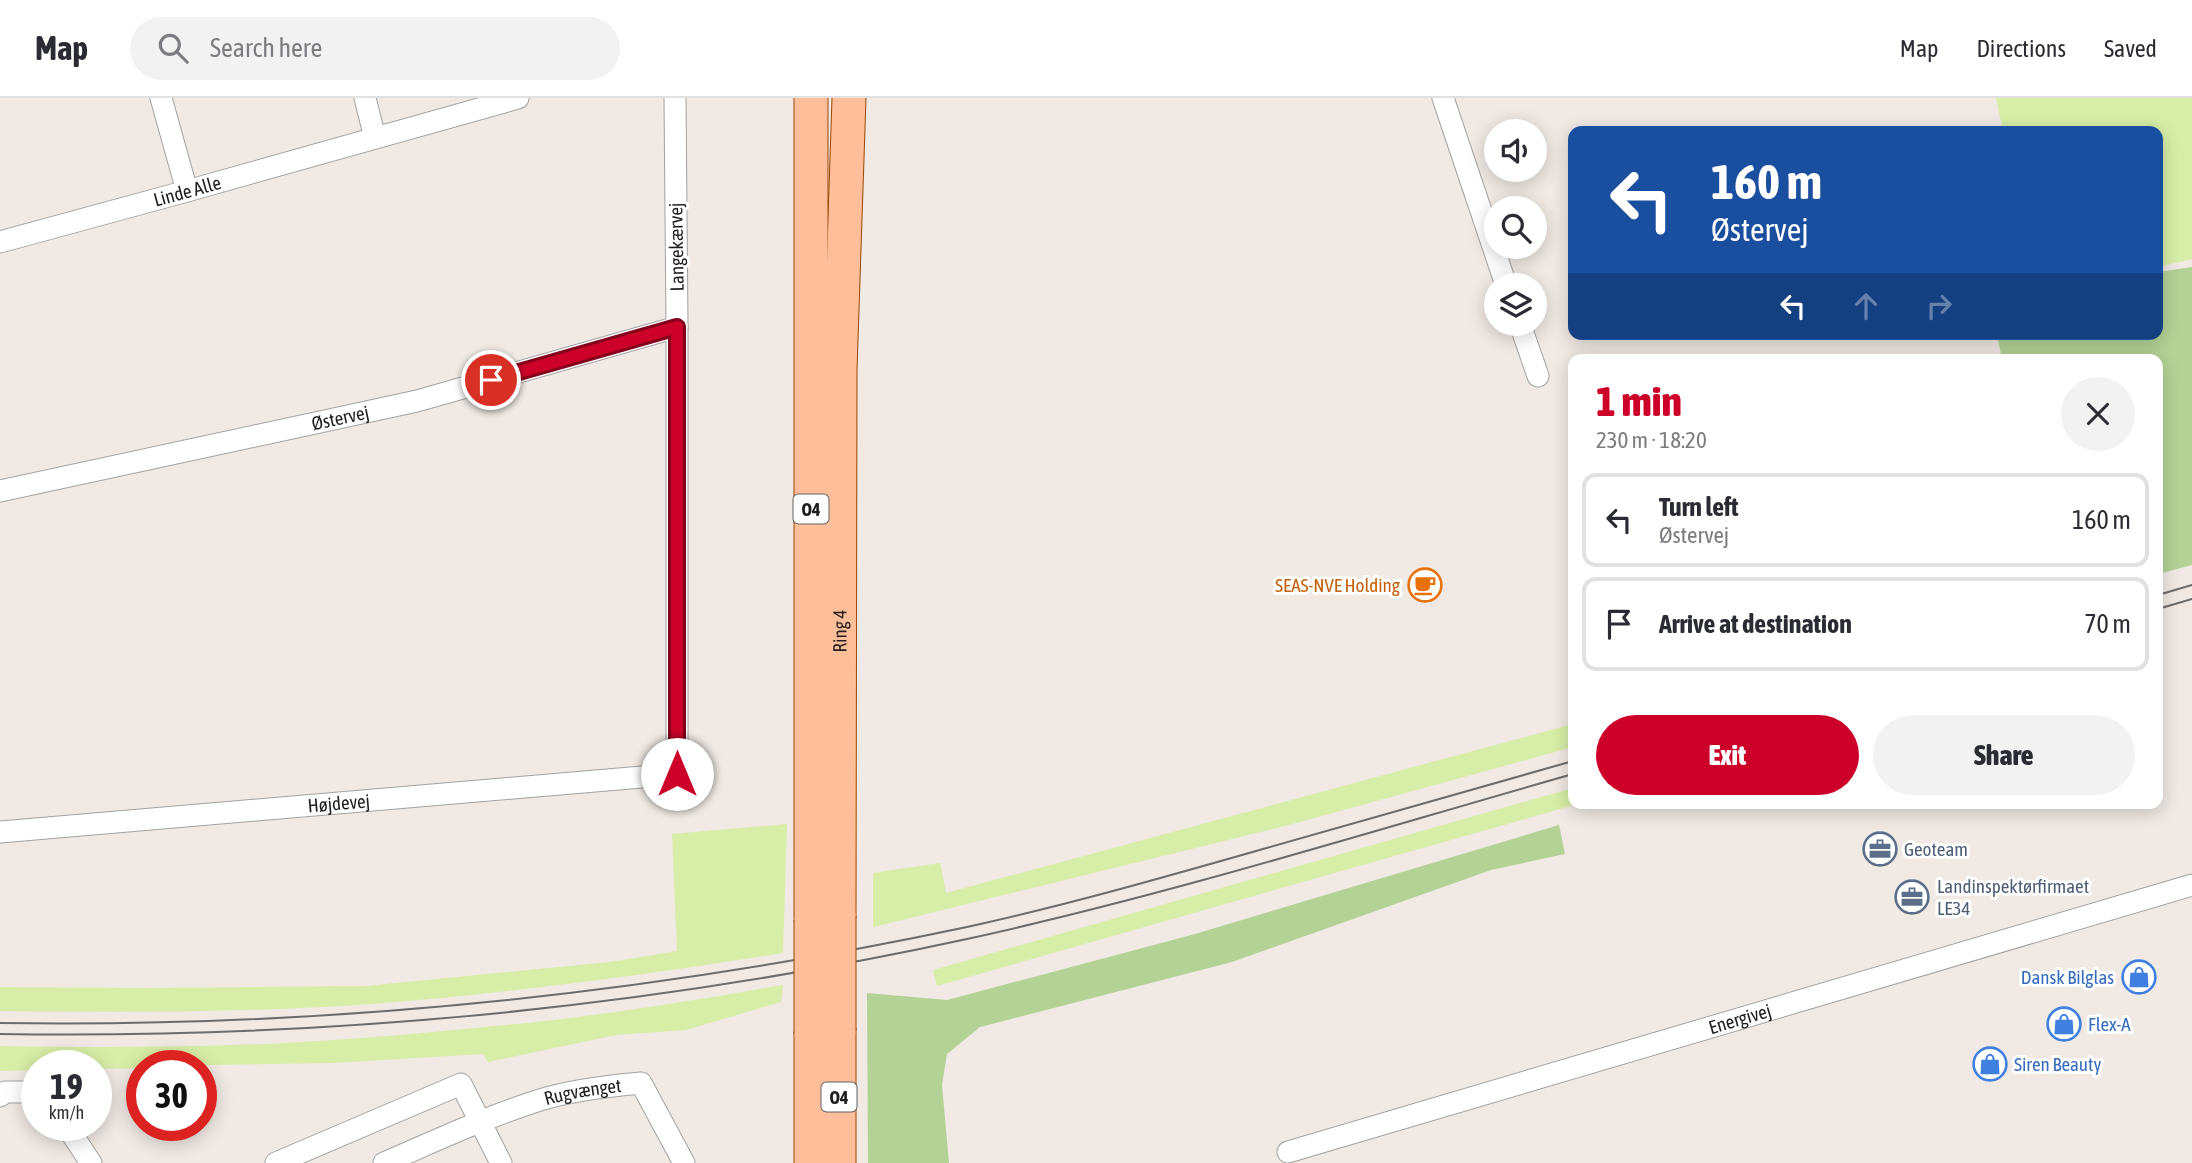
<!DOCTYPE html>
<meta charset="utf-8">
<style>
:root{--surface:#fff;--page:#f2f2f3;--text:#2b2b33;--muted:#7c7c81;--line:#e1e1e2;--accent:#cd002a}
body{margin:0;font-family:"Asap Condensed",sans-serif;background:var(--page);color:var(--text);height:100vh;display:flex;flex-direction:column;font-size:26px;white-space:nowrap}
*{box-sizing:border-box;margin:0}
p{font-size:23px;color:var(--muted)}
.icon{flex:none;width:38px;height:38px;fill:none;stroke:currentColor;stroke-width:2;stroke-linecap:round;stroke-linejoin:round}
.map{position:relative;flex:1;overflow:hidden}
.panel{position:absolute;left:1568px;top:256px;width:595px;height:455px;display:flex;flex-direction:column;background:var(--surface);border-radius:14px;box-shadow:0 4px 18px #0003}
.panel>*{flex:none}
.hud{position:absolute;left:1568px;top:28px;width:595px;height:214px;border-radius:14px;box-shadow:0 4px 18px #0003;background:#1a4fa0;color:#fff;overflow:hidden}
.tools{position:absolute;left:1484px;top:21px;display:grid;gap:14px}
.tools a{display:grid;place-items:center;width:63px;height:63px;border-radius:50%;background:var(--surface);box-shadow:0 4px 18px #0003;font-size:35px}
.speed{position:absolute;left:21px;top:952px;display:flex;gap:14px;font-size:35px;font-weight:700;text-align:center}
.speed>*{display:grid;place-content:center;width:91px;height:91px;border-radius:50%;background:var(--surface);box-shadow:0 4px 18px #0003;line-height:1}
.speed small{font-size:18px;font-weight:400}
.speed .limit{border:10px solid #d22;background:#fff;color:#111}
.pin{position:absolute;display:grid;place-items:center;width:60px;height:60px;color:#fff;margin:-30px;border:4px solid #fff;border-radius:50%;box-shadow:0 2px 7px #0007}
.me{position:absolute;width:77px;margin:-38px;rotate:0deg;stroke-linejoin:round;filter:drop-shadow(0 0 5px #0008)}
.turn{display:flex;align-items:center;gap:24px;height:147px;padding:0 28px;font-size:32px}
.turn .icon{width:91px;height:91px;stroke-width:2.5}
.turn b{display:block;font-size:49px;line-height:60px}
.lanes{display:flex;align-items:center;height:66px;padding:0 28px;background:#0003;justify-content:center;gap:35px;direction:ltr}
.lanes .off{opacity:.35}
.round{display:grid;place-items:center;flex:none;width:74px;height:74px;border-radius:37px;background:var(--page)}
.headline{display:flex;align-items:center;justify-content:space-between;height:119px;padding:0 28px}
h1{font-size:42px;font-weight:800;line-height:52px;color:var(--accent)}
.primary-button{display:flex;gap:14px;margin-top:auto;padding:14px 28px}
.primary-button a{flex:1;height:80px;border-radius:42px;background:var(--accent);color:#fff;font-size:28px;font-weight:800;line-height:80px;text-align:center}
.primary-button a+a{background:var(--page);color:var(--text)}
ul{padding:0;list-style:none}
li{display:flex;align-items:center;gap:21px;height:94px;margin:0 14px 10px;padding:0 14px;border:4px solid var(--line);border-radius:14px}
li div{flex:1}
li b{display:block;font-size:26px}
li em{font-style:normal}
header{display:flex;align-items:center;gap:42px;box-sizing:border-box;height:98px;padding:0 35px;background:var(--surface);border-bottom:2px solid var(--line)}
header strong{font-size:33px}
nav{display:flex;gap:38px;margin-inline-start:auto;font-size:24px}
.search{width:490px;height:63px;background:var(--page);display:flex;align-items:center;gap:18px;box-sizing:border-box;padding:0 24px;border-radius:38px;color:var(--muted);font-size:26px}
.map>svg:first-child{display:block}
.grass{fill:#d8eda7}
.forest{fill:#b4d296}
.lines{fill:none;stroke-linecap:round;stroke-linejoin:round}
.street-casing{stroke:#a2a2a2;stroke-width:23}
.primary-casing{stroke:#994700;stroke-width:35}
.street{stroke:#fff;stroke-width:21}
.primary{stroke:#ffbe9a;stroke-width:33}
.tram{stroke:#6c6c6c;stroke-width:2}
.primary-bridge-casing{stroke:#994700;stroke-width:35;stroke-linecap:butt}
.primary-bridge{stroke:#ffbe9a;stroke-width:33}
.route-casing{stroke:#85001b;stroke-width:18}
.route{stroke:#cd002a;stroke-width:12}
.labels{text-anchor:middle;dominant-baseline:central;stroke-width:6;stroke-linejoin:round;paint-order:stroke}
.shield{fill:#fff;stroke:#626262;stroke-width:2}
.shield-label{font-size:18px;font-weight:bold;fill:#1e1e1e}
.street-label{font-size:19px;fill:#1e1e1e;stroke:#fff}
.food-label{font-size:19px;fill:#c56008;stroke:#fff;text-anchor:end}
.service-label{font-size:19px;fill:#4e5e75;stroke:#fff;text-anchor:start}
.shop-label{font-size:19px;fill:#366cbe;stroke:#fff;text-anchor:start}
</style>
<header>
<strong>Map</strong>
<div class="search"><svg class="icon" aria-label="search" viewBox="0 0 24 24"><circle cx="10" cy="10" r="6"/><path d="M15 15l6 6"/></svg>Search here</div>
<nav><a>Map</a><a>Directions</a><a>Saved</a></nav>
</header>
<div class="map">
<svg width="2192" height="1065" viewBox="0 0 2192 1065">
<rect width="100%" height="100%" fill="#f0e9e4"/>
<!-- grass -->
<g class="grass">
<polygon points="1996,0 2192,0 2192,161 2158,169 2158,33 2003,33"/>
<polygon points="1573,626 1573,649 1289,727 873,829 873,775 940,765 946,795"/>
<polygon points="1573,690 1573,705 1581,705 937,888 933,872"/>
<path d="M787 726 783 855C647 877 510 895 372 906 249 915 124 914 0 913V889L148 890 366 888 610 864 677 853 672 736Z"/>
<path d="M783 887 781 904 686 932 616 937 488 964 483 956 333 965 142 968V970L96 971V968H37V972L0 973V948C89 950 177 949 266 946 356 942 446 933 536 924 619 915 701 901 783 887Z"/>
</g>
<!-- forest -->
<g class="forest">
<polygon points="2192,169 2192,467 2158,476 2158,261 2002,261 1997,236 2158,236 2158,174"/>
<polygon points="1559,727 1565,756 1491,772 1232,864 980,929 947,956 942,987 949,1065 868,1065 867,895 947,902 1195,836"/>
</g>
<g class="lines">
<defs>
<g id="street">
<polyline points="161,0 187,93"/>
<polyline points="365,0 375,40"/>
<polyline points="1443,0 1506,187"/>
<path id="s1" d="M0 144 187 93 518 0"/>
<polyline points="1520,226 1538,278"/>
<path id="s2" d="M0 393 417 303 677 229"/>
<path id="s3" d="M0 734 677 676V229L675 0"/>
<polyline points="0,998 5,994 37,994"/>
<polyline points="66,1027 91,1065"/>
<path id="s4" d="M1288 1054 2192 787"/>
<polyline points="276,1065 461,986 501,1065"/>
<path id="s5" d="M384 1065C435 1043 486 1019 540 1002 572 992 607 988 641 985L684 1065"/>
</g>
<g id="primary">
<path id="s6" d="M839 818 840 272 849 0"/>
<polyline points="811,822 811,0"/>
<polyline points="811,936 811,1065"/>
<polyline points="839,1065 839,933"/>
</g>
</defs>
<!-- street casing -->
<use href="#street" class="street-casing"/>
<!-- primary casing -->
<use href="#primary" class="primary-casing"/>
<!-- street -->
<use href="#street" class="street"/>
<!-- primary -->
<use href="#primary" class="primary"/>
<!-- tram -->
<g class="tram">
<polyline points="2158,497 2192,487"/>
<polyline points="2158,511 2192,501"/>
<path d="M0 925C328 930 646 897 967 829 1067 807 1165 779 1263 751 1367 722 1470 692 1573 663"/>
<path d="M0 936C325 941 649 910 967 841 1172 796 1372 733 1573 676"/>
</g>
<defs>
<g id="primary-bridge">
<polyline points="839,818 839,933"/>
<polyline points="811,936 811,822"/>
</g>
</defs>
<!-- primary-bridge casing -->
<use href="#primary-bridge" class="primary-bridge-casing"/>
<!-- primary-bridge -->
<use href="#primary-bridge" class="primary-bridge"/>
</g>
<g class="lines">
<defs>
<polyline id="route" points="491,282 677,229 677,676"/>
</defs>
<!-- route casing -->
<use href="#route" class="route-casing"/>
<!-- route -->
<use href="#route" class="route"/>
</g>
<!-- icons -->
<defs>
<symbol id="cafe-ring" viewBox="-11 -11 22 22"><circle r="9.5" fill="#fff" stroke="#e8710a" stroke-width="1.5"/><path d="M-5.5-4.5H6V0H3Q3 3.5 0 3.5H-2.5Q-5.5 3.5-5.5 0ZM3-3.2v2h1.7v-2ZM-6 4.5H4V6H-6Z" fill="#e8710a"/></symbol>
<symbol id="office-ring" viewBox="-11 -11 22 22"><circle r="9.5" fill="#fff" stroke="#5c6f8a" stroke-width="1.5"/><path d="M-6-3h4V-5.5h4V-3h4V5H-6ZM-1-4.5V-3h2v-1.5ZM-6 0V1H6V0Z" fill="#5c6f8a"/></symbol>
<symbol id="shop-ring" viewBox="-11 -11 22 22"><circle r="9.5" fill="#fff" stroke="#3f7fe0" stroke-width="1.5"/><path d="M-5-2.5h2.3a2.7 3.5 0 0 1 5.4 0H5L5.5 6h-11ZM-1.5-2.5h3a1.5 2.3 0 0 0-3 0Z" fill="#3f7fe0"/></symbol>
</defs>
<g fill-rule="evenodd">
<use href="#cafe-ring" x="1406" y="468" width="38" height="38"/>
<use href="#office-ring" x="1861" y="732" width="38" height="38"/>
<use href="#office-ring" x="1893" y="780" width="38" height="38"/>
<use href="#shop-ring" x="2120" y="860" width="38" height="38"/>
<use href="#shop-ring" x="2045" y="907" width="38" height="38"/>
<use href="#shop-ring" x="1971" y="947" width="38" height="38"/>
</g>
<g class="labels">
<!-- shield labels -->
<g class="shield">
<rect x="793.5" y="396.5" width="35" height="29" rx="5"/>
<rect x="821.5" y="984.5" width="35" height="29" rx="5"/>
</g>
<g class="shield-label">
<text x="811" y="411">O4</text>
<text x="839" y="999">O4</text>
</g>
<!-- street labels -->
<g class="street-label">
<text stroke="none"><textPath href="#s1" startOffset="194">Linde Alle</textPath></text>
<text transform="translate(676 149) rotate(-91)">Langekærvej</text>
<text stroke="none"><textPath href="#s2" startOffset="348">Østervej</textPath></text>
<text stroke="none"><textPath href="#s6" startOffset="285">Ring 4</textPath></text>
<text stroke="none"><textPath href="#s3" startOffset="340">Højdevej</textPath></text>
<text stroke="none"><textPath href="#s4" startOffset="471">Energivej</textPath></text>
<text stroke="none"><textPath href="#s5" startOffset="212">Rugvænget</textPath></text>
</g>
<!-- food labels -->
<g class="food-label">
<text x="1400" y="487">SEAS-NVE Holding</text>
</g>
<!-- service labels -->
<g class="service-label">
<text x="1904" y="751">Geoteam</text>
<text x="1937" y="788">Landinspektørfirmaet<tspan x="1937" dy="22">LE34</tspan></text>
</g>
<!-- shop labels -->
<g class="shop-label">
<text x="2114" y="879" text-anchor="end">Dansk Bilglas</text>
<text x="2088" y="926">Flex-A</text>
<text x="2014" y="966">Siren Beauty</text>
</g>
</g>
</svg>
<div class="tools">
<a><svg class="icon" aria-label="sound" viewBox="0 0 24 24"><path d="M4 9h4l5-4v14l-5-4H4zM17 9q2 3 0 6"/></svg></a>
<a><svg class="icon" aria-label="search" viewBox="0 0 24 24"><circle cx="10" cy="10" r="6"/><path d="M15 15l6 6"/></svg></a>
<a><svg class="icon" aria-label="layers" viewBox="0 0 24 24"><path d="M12 4l9 5-9 5-9-5zM3 14l9 5 9-5"/></svg></a>
</div>
<div class="speed"><div>19<small>km/h</small></div><div class="limit">30</div></div>
<div class="pin" style="left:491px;top:282px;background:#d93025"><svg class="icon" aria-label="arrive" viewBox="0 0 24 24"><path d="M6 21V4h12l-3 4 3 4H6"/></svg></div>
<svg class="me" style="left:677px;top:676px" viewBox="-20 -20 40 40"><circle r="19" fill="#fff"/><path d="M0-13L10 11 0 6-10 11z" fill="#cd002a"/></svg>
<div class="hud">
<div class="turn"><svg class="icon" aria-label="left" viewBox="0 0 24 24"><path d="M17 20v-9H6M10 6l-5 5 5 5"/></svg><div><b>160 m</b>Østervej</div></div>
<div class="lanes"><svg class="icon" aria-label="left" viewBox="0 0 24 24"><path d="M17 20v-9H6M10 6l-5 5 5 5"/></svg><svg class="icon off" aria-label="ahead" viewBox="0 0 24 24"><path d="M12 20V5M6 11l6-6 6 6"/></svg><svg class="icon off" aria-label="right" viewBox="0 0 24 24"><path d="M7 20v-9h11M14 6l5 5-5 5"/></svg></div>
</div>
<section class="panel">
<div class="headline"><div><h1>1 min</h1><p>230 m · 18:20</p></div><a class="round"><svg class="icon" aria-label="close" viewBox="0 0 24 24"><path d="M6 6l12 12M18 6L6 18"/></svg></a></div>
<ul>
<li><svg class="icon" aria-label="left" viewBox="0 0 24 24"><path d="M17 20v-9H6M10 6l-5 5 5 5"/></svg><div><b>Turn left</b><p>Østervej</p></div><em>160 m</em></li>
<li><svg class="icon" aria-label="arrive" viewBox="0 0 24 24"><path d="M6 21V4h12l-3 4 3 4H6"/></svg><div><b>Arrive at destination</b></div><em>70 m</em></li>
</ul>
<div class="primary-button"><a>Exit</a><a>Share</a></div>
</section>
</div>
